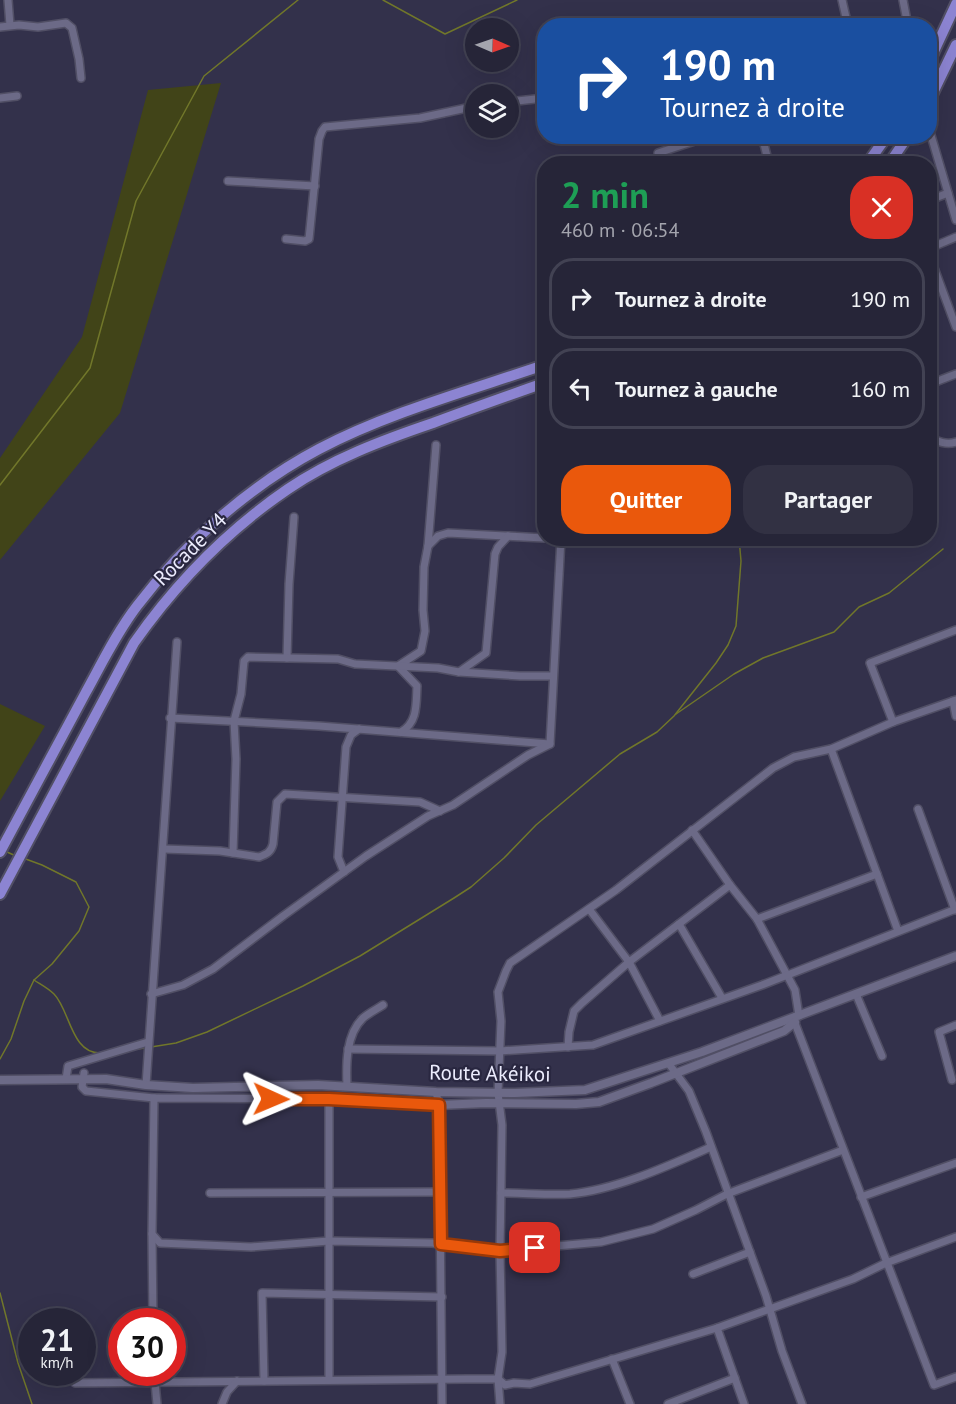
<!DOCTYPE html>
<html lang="fr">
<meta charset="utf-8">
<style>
:root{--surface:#262538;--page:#323143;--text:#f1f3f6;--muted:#a4a5ae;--line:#424253;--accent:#ea580c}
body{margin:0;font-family:"PT Sans",sans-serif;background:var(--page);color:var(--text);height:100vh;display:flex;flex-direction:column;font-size:22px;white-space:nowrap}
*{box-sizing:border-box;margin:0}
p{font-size:20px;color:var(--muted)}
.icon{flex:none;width:33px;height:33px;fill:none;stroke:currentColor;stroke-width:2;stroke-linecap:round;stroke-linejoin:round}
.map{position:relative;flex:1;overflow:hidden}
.side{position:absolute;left:537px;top:156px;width:400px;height:390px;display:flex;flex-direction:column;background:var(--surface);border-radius:24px;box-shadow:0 6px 24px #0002,0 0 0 2px var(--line)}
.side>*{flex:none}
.hud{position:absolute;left:537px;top:18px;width:400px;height:126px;border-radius:24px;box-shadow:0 6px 24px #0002,0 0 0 2px var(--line);background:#1a4fa0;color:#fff;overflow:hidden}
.needle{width:39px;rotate:92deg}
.tools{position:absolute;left:465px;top:18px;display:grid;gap:12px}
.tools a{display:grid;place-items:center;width:54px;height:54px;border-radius:50%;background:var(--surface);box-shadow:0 6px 24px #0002,0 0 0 2px var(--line);font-size:30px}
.speed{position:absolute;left:18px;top:1308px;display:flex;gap:12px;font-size:30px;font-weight:700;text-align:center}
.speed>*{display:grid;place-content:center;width:78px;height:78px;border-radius:50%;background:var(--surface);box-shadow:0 6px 24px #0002,0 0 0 2px var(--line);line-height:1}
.speed small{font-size:15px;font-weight:400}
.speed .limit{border:9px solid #d22;background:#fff;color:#111}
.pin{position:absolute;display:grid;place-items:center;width:51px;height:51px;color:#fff;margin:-26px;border-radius:12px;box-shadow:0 3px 9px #0006}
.me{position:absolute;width:66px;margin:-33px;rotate:91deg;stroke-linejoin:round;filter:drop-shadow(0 0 4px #0008)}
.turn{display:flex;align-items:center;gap:21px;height:126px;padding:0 24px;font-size:27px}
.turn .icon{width:78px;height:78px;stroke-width:2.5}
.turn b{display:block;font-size:42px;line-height:51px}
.round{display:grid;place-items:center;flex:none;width:63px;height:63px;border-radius:24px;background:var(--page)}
.headline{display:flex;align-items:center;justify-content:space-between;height:102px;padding:0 24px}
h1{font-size:36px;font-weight:700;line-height:45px;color:#1e9e55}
.button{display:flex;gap:12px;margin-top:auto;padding:12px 24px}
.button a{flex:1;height:69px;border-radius:24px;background:var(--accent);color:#fff;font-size:24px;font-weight:700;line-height:69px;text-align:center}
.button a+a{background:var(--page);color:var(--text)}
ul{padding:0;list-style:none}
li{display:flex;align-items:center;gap:18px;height:81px;margin:0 12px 9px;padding:0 12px;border:3px solid var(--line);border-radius:24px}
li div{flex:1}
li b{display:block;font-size:22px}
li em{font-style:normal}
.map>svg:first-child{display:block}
.green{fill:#414418}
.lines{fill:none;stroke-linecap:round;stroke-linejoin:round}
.stream{stroke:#71772a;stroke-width:1.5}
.minor-casing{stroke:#514f65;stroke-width:10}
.tertiary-casing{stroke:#514f65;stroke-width:11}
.trunk-casing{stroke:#514f65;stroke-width:14}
.minor{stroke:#6c6a87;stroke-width:7}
.tertiary{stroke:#6c6a87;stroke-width:8}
.trunk{stroke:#8c84d2;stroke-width:10}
.route-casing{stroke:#983908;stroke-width:15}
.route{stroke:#ea580c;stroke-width:10}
.labels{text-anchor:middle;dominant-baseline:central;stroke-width:4.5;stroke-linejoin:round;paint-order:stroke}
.street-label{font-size:21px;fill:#ececfd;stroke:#292740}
</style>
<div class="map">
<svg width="956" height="1404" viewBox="0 0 956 1404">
<rect width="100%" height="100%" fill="#33314b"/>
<!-- green -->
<g class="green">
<polygon points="221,83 120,413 0,560 0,458 82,337 148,90"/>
<polygon points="0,704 45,726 0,801"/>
</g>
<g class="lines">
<!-- stream -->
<g class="stream">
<polyline points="383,0 445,34 517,0"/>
<polyline points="0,485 90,368 136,201 204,76 298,0"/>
<polyline points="676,714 734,674 763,658 834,632 859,607 889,593 943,549"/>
<polyline points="7,852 16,856"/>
<path d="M34 980C40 984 48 988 54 994 70 1010 71 1054 101 1053"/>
<polyline points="151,1047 176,1043 207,1032 303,986 360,956 454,898 471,887 504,858 536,825 620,754 657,732 674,716 716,663 728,645 736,626 741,561 739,538"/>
<polyline points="136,1049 146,1048"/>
<polyline points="0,1059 11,1039 24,1001 34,980 52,964 79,931 89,907 76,882 42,865 23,858"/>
<polyline points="0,1293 18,1363 32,1404"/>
</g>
<defs>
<g id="minor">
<polyline points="8,0 10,25"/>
<polyline points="842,0 848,26"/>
<polyline points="903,0 908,26"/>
<polyline points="760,26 777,21"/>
<polyline points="0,27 19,25 38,27 66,23 72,28 79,59 81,78"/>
<polyline points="0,98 17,96"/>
<polyline points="508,102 544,98"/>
<polyline points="930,132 956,220"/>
<polyline points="762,136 769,164"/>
<polyline points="658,153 710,136"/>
<polyline points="228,181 315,186"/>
<polyline points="930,200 948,193"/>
<polyline points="286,239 305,241 309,239 319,139 322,131 325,127 420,118 476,106"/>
<polyline points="930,248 956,237"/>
<polyline points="930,257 956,327"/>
<polyline points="930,384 956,374"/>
<path d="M930 436C936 442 947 445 956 442"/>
<polyline points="428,546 438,536 448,533 544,538"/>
<polyline points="287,658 289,584 294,517"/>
<polyline points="459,672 486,653 495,554 498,547 508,536"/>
<polyline points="953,701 956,716"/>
<polyline points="170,718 319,726 550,744"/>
<polyline points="893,722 870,663 956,630"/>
<path d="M401 732C418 722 416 704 417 686L398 666 421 651 425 631 423 610 424 567 428 546 436 445"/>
<polyline points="831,749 898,931"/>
<polyline points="918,809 955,910"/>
<polyline points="692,830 730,885 757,919 795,990 799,1016"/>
<path d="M164 849 220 851 259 857C267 854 271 852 273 844L277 802 285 794 420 802 440 811"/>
<polyline points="233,853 236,759 234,721 241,694 244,661 248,657 338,659 355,664 438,668 459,672 520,676 553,676"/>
<polyline points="344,872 338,857 346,747 351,735 359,729"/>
<polyline points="589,909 629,962 660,1021"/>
<polyline points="757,919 877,874"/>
<polyline points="679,924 722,998"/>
<polyline points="151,994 183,985 213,969 283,916 366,856 428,816 453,805 528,755 550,744 561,538"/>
<polyline points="856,994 882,1056"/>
<polyline points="793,1018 934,1385 956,1377"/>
<polyline points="568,1047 569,1032 574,1011 582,1003 629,962 730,885"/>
<polyline points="348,1049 500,1051 593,1045 762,985 956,909"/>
<polyline points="669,1064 689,1091 706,1132 766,1296 782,1351 802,1404"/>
<polyline points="84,1073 82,1087 86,1091 154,1098"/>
<polyline points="66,1079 68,1066 148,1042"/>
<polyline points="952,1080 939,1032 956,1025"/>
<polyline points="146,1085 177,642"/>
<path d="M347 1086C346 1064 346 1034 363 1018 369 1013 377 1009 383 1005"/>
<polyline points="436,1092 439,1105 442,1404"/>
<polyline points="329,1099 329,1380"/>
<polyline points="439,1105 329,1099 154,1098 152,1234 160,1243 251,1247 329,1241 432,1243 500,1251 601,1242 653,1229 696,1210 727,1194 843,1150"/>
<polyline points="210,1193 440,1192"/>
<path d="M501 1193C524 1193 548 1195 570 1194 616 1190 670 1165 711 1147"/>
<polyline points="861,1197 956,1163"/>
<polyline points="152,1234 153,1322"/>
<polyline points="693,1274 750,1252"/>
<polyline points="717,1328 744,1404"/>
<polyline points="612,1359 630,1404"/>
<polyline points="154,1372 157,1404"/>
<polyline points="264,1381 262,1293 442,1297"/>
<polyline points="75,1383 467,1379 498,1379 505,1385 514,1383 530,1384 717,1328 853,1279 886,1263 956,1237"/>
<polyline points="222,1404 227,1392 237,1381"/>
<polyline points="500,1404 498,1379 502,1352 500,1251 502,1125 498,1093 501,1021 498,992 506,971 510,963 616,890 773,768 794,757 831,749 893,722 956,700"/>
<polyline points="668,1404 735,1378"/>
</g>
<g id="tertiary">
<polyline points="0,1080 106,1079 146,1085 193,1088 318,1085 436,1092 515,1093 585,1090 702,1052 956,956"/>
<polyline points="439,1105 486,1103 576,1104 599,1102 651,1083 784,1031 795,1022"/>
</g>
<g id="trunk">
<polyline points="930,60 956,4"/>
<polyline points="930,99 956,45"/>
<polyline points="867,164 887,136"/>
<polyline points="889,164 908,136"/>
<path d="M0 852C29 799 57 745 86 692 102 663 117 632 137 606 185 543 249 486 319 449 387 413 471 390 544 365"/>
<path d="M0 894 134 643C176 583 228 530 288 489 332 459 383 440 433 423 470 409 507 396 544 383"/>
</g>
</defs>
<!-- minor casing -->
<use href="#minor" class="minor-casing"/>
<!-- tertiary casing -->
<use href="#tertiary" class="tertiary-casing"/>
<!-- trunk casing -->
<use href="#trunk" class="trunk-casing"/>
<!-- minor -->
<use href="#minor" class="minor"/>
<!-- tertiary -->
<use href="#tertiary" class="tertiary"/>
<!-- trunk -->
<use href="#trunk" class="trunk"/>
</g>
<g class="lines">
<defs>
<polyline id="route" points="271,1099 329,1099 439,1105 441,1244 500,1251 535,1248"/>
</defs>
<!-- route casing -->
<use href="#route" class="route-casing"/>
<!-- route -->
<use href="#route" class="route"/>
</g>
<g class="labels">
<!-- street labels -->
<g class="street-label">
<text transform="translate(190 549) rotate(-45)">Rocade Y4</text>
<text transform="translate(490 1073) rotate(1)">Route Akéikoi</text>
</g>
</g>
</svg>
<div class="tools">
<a><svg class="needle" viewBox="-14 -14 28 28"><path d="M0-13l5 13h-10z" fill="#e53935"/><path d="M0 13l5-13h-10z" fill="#a4a5ae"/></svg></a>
<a><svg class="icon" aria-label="layers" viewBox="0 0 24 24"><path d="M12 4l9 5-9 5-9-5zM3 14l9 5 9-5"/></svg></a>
</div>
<div class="speed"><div>21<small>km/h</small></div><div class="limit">30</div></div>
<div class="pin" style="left:535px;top:1248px;background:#d93025"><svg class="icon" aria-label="arrive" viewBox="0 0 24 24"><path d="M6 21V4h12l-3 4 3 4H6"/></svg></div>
<svg class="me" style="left:271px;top:1099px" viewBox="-20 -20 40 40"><path d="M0-17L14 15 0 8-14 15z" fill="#ea580c" stroke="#fff" stroke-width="4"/></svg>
<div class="hud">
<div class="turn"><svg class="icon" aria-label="right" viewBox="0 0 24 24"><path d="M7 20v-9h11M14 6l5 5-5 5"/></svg><div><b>190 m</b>Tournez à droite</div></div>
</div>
<section class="side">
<div class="headline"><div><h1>2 min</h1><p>460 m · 06:54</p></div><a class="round" style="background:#d93025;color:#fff"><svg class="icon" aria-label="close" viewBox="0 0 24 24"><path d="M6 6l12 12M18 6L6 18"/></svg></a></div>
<ul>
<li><svg class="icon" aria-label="right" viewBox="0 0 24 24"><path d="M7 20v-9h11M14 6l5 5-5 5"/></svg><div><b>Tournez à droite</b></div><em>190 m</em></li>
<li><svg class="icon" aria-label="left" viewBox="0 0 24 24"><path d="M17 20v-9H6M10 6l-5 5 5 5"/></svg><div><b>Tournez à gauche</b></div><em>160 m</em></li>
</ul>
<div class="button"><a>Quitter</a><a>Partager</a></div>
</section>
</div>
